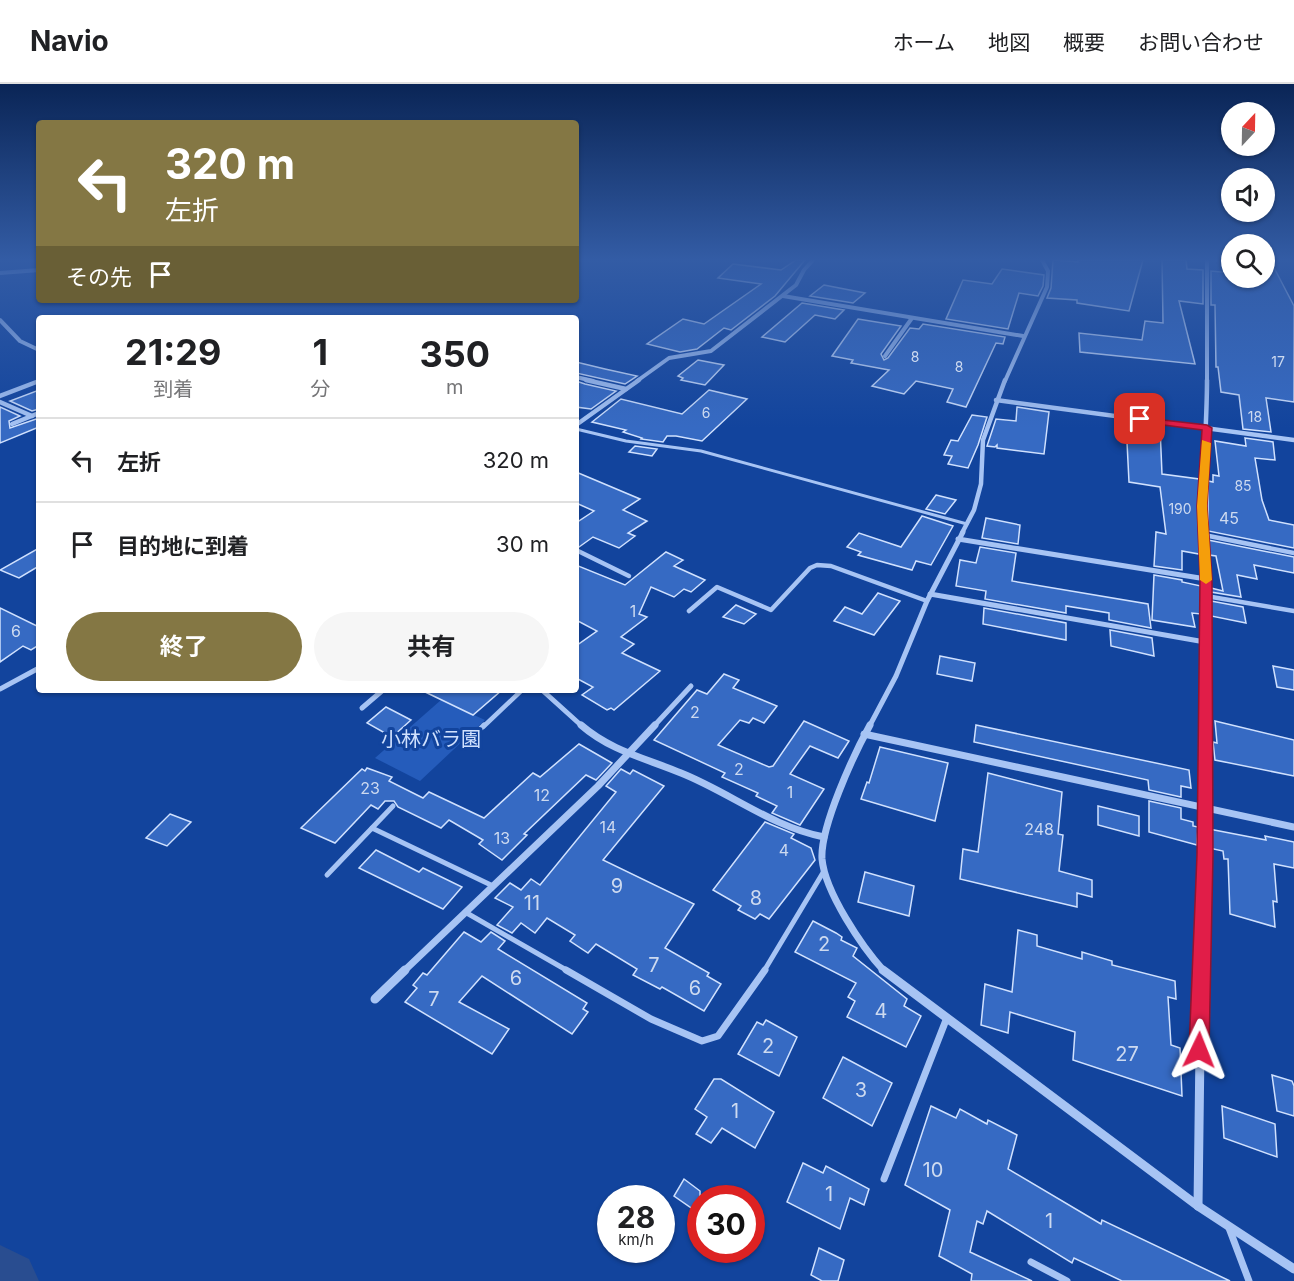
<!DOCTYPE html>
<html lang="ja">
<meta charset="utf-8">
<style>
:root{--surface:#fff;--page:#f6f6f6;--text:#202124;--muted:#757577;--line:#e0e0e0;--accent:#847744}
body{margin:0;font-family:Inter,"Noto Sans JP",sans-serif;background:var(--page);color:var(--text);height:100vh;display:flex;flex-direction:column;font-size:22px;white-space:nowrap}
*{box-sizing:border-box;margin:0}
p{font-size:20px;color:var(--muted)}
.icon{flex:none;width:33px;height:33px;fill:none;stroke:currentColor;stroke-width:2;stroke-linecap:round;stroke-linejoin:round}
.map{position:relative;flex:1;overflow:hidden}
.side{position:absolute;left:36px;top:231px;width:543px;height:378px;display:flex;flex-direction:column;background:var(--surface);border-radius:6px;box-shadow:0 2px 4px #0004}
.side>*{flex:none}
.guide{position:absolute;left:36px;top:36px;width:543px;height:183px;border-radius:6px;box-shadow:0 2px 4px #0004;background:#847744;color:#fff;overflow:hidden}
.needle{width:39px;rotate:22deg}
.buttons{position:absolute;left:1221px;top:18px;display:grid;gap:12px}
.buttons a{display:grid;place-items:center;width:54px;height:54px;border-radius:50%;background:var(--surface);box-shadow:0 2px 4px #0004;font-size:30px}
.speed{position:absolute;left:597px;top:1101px;display:flex;gap:12px;font-size:30px;font-weight:700;text-align:center}
.speed>*{display:grid;place-content:center;width:78px;height:78px;border-radius:50%;background:var(--surface);box-shadow:0 2px 4px #0004;line-height:1}
.speed small{font-size:15px;font-weight:400}
.speed .limit{border:9px solid #d22;background:#fff;color:#111}
.pin{position:absolute;display:grid;place-items:center;width:51px;height:51px;color:#fff;margin:-26px;border-radius:12px;box-shadow:0 3px 9px #0006}
.me{position:absolute;width:66px;margin:-33px;rotate:2deg;stroke-linejoin:round;filter:drop-shadow(0 0 4px #0008)}
.turn{display:flex;align-items:center;gap:21px;height:126px;padding:0 30px;font-size:27px}
.turn .icon{width:78px;height:78px;stroke-width:2.5}
.turn b{display:block;font-size:42px;line-height:51px}
.then{display:flex;align-items:center;height:57px;padding:0 30px;background:#0003;gap:12px;font-size:22px}
.eta{display:flex;justify-content:space-evenly;align-items:center;height:102px;text-align:center}
.eta b{font-size:36px;font-weight:700;line-height:42px}
.button{display:flex;gap:12px;margin-top:auto;padding:12px 30px}
.button a{flex:1;height:69px;border-radius:36px;background:var(--accent);color:#fff;font-size:24px;font-weight:700;line-height:69px;text-align:center}
.button a+a{background:var(--page);color:var(--text)}
ul{padding:0;list-style:none}
li{display:flex;align-items:center;gap:18px;height:84px;padding:0 30px;border-top:2px solid var(--line)}
li div{flex:1}
li b{display:block;font-size:22px}
li em{font-style:normal}
header{display:flex;align-items:center;gap:36px;box-sizing:border-box;height:84px;padding:0 30px;background:var(--surface);border-bottom:2px solid var(--line)}
header strong{font-size:28px}
nav{display:flex;gap:33px;margin-inline-start:auto;font-size:21px}
.map>svg:first-child{display:block}
.green{fill:#255cbb}
.lines{fill:none;stroke-linecap:round;stroke-linejoin:round}
.river{fill:#294d90;fill-rule:evenodd}
.building{fill:#366ac3;stroke:#d0e1fe;stroke-width:1.5}
.lane-far3{stroke:#a7c4f4;stroke-width:3}
.lane-far2{stroke:#a7c4f4;stroke-width:4.5}
.lane-far1{stroke:#a7c4f4;stroke-width:5}
.lane{stroke:#a7c4f4;stroke-width:7}
.street-far4{stroke:#a7c4f4;stroke-width:4}
.street-far3{stroke:#a7c4f4;stroke-width:4.5}
.street-far2{stroke:#a7c4f4;stroke-width:5}
.street-far1{stroke:#a7c4f4;stroke-width:7}
.street{stroke:#a7c4f4;stroke-width:9}
.route{fill:#e11d48;stroke:#92132f;stroke-width:1.5}
.slow{fill:#f59e0b}
.labels{text-anchor:middle;dominant-baseline:central;stroke-width:6;stroke-linejoin:round;paint-order:stroke}
.far-number-label{font-size:14px;fill:#cddaf0}
.number-label{font-size:16px;fill:#cddaf0}
.park-label{font-size:20px;fill:#d0e1fe;stroke:#12449d}
.near-number-label{font-size:20px;fill:#cddaf0}
</style>
<header>
<strong>Navio</strong>
<nav><a>ホーム</a><a>地図</a><a>概要</a><a>お問い合わせ</a></nav>
</header>
<div class="map">
<svg width="1294" height="1197" viewBox="0 0 1294 1197">
<rect width="100%" height="100%" fill="#12449d"/>
<!-- green -->
<polygon class="green" points="441,616 485,636 420,697 375,674"/>
<g class="lines">
<!-- river -->
<polygon class="river" points="0,1161 29,1175 39,1197 0,1197"/>
</g>
<!-- building -->
<g class="building">
<polygon points="796,176 805,176 775,212 731,246 724,244 697,265 680,268 647,260 683,235 704,240 761,200 718,194 733,180 781,186"/>
<polygon points="1053,176 1078,178 1078,176 1143,176 1129,227 1077,219 1077,216 1047,214 1051,204"/>
<polygon points="1162,176 1186,176 1187,185 1203,186 1203,220 1179,217 1195,280 1080,268 1079,249 1142,256 1145,237 1163,239"/>
<polygon points="1264,176 1270,176 1294,222 1294,318 1266,314 1271,348 1243,345 1239,311 1221,308 1218,283 1216,283 1215,221 1211,221 1211,187 1232,189 1232,194 1264,194"/>
<polygon points="1002,185 1044,191 1043,202 1038,212 1019,209 1008,245 946,235 963,196 992,200"/>
<polygon points="824,201 865,209 853,219 810,212"/>
<polygon points="802,219 844,226 835,235 815,231 785,258 762,253"/>
<polygon points="858,235 901,242 881,270 884,276 888,274 910,244 919,245 923,240 1005,253 1003,260 996,259 966,323 947,318 953,305 916,297 904,310 872,302 889,286 851,279 853,276 832,272"/>
<polygon points="698,276 724,281 705,301 681,296 683,294 678,292"/>
<polygon points="576,278 605,285 637,292 625,300 576,289"/>
<polygon points="576,297 585,300 616,307 591,325 576,323"/>
<polygon points="39,306 39,325 32,327 10,317"/>
<polygon points="709,306 747,315 702,357 676,352 667,352 663,358 641,355 642,354 623,348 626,346 592,338 621,315 682,330"/>
<polygon points="1119,315 1159,321 1160,333 1120,328"/>
<polygon points="0,323 20,332 9,337 10,344 39,334 39,343 0,359"/>
<polygon points="1017,323 1049,328 1044,370 997,364 997,361 995,363 987,362 996,335 1016,337"/>
<polygon points="972,331 987,333 978,361 968,384 948,380 952,372 944,371 951,356 958,357"/>
<polygon points="1126,338 1160,343 1162,390 1199,395 1199,470 1182,467 1182,486 1154,482 1156,448 1166,450 1160,403 1129,398"/>
<polygon points="1245,354 1273,358 1275,376 1255,374 1262,416 1269,436 1294,441 1294,464 1208,447 1208,397 1213,398 1213,391 1219,392 1215,357 1246,362"/>
<polygon points="635,362 657,365 652,372 629,368"/>
<polygon points="576,388 640,415 623,426 647,437 628,449 635,452 619,464 593,453 579,463 576,462 576,439 594,427 576,419"/>
<polygon points="936,411 956,416 945,430 926,425"/>
<polygon points="922,432 953,442 931,481 916,477 912,486 858,471 861,468 847,463 859,449 901,463"/>
<polygon points="986,434 1020,441 1018,460 982,454"/>
<polygon points="1208,456 1294,473 1294,489 1254,481 1257,495 1237,491 1241,513 1211,508 1211,504 1223,507 1216,472 1209,471"/>
<polygon points="980,463 1016,469 1012,497 1148,520 1151,544 1109,536 1109,529 1066,522 1066,529 985,515 986,507 956,502 960,476 976,479"/>
<polygon points="39,464 39,482 19,494 0,486"/>
<polygon points="666,468 683,476 674,482 705,496 691,508 684,505 674,513 651,503 639,530 647,533 621,553 634,560 622,569 660,587 614,626 611,624 607,626 582,611 593,603 576,594 576,562 597,547 576,536 576,481 625,501"/>
<polygon points="1154,491 1182,496 1182,498 1201,502 1201,530 1192,529 1195,543 1152,536"/>
<polygon points="878,509 900,517 874,551 834,537 845,523 862,530"/>
<polygon points="1211,517 1243,523 1246,539 1211,532"/>
<polygon points="736,521 756,530 744,540 723,533"/>
<polygon points="0,524 39,543 39,561 31,566 23,562 0,578"/>
<polygon points="984,524 1066,539 1066,556 983,540"/>
<polygon points="1110,546 1152,554 1154,572 1111,562"/>
<polygon points="940,572 975,579 972,597 937,590"/>
<polygon points="1273,582 1294,586 1294,606 1277,603"/>
<polygon points="724,590 739,596 733,604 777,622 764,639 753,634 749,639 740,636 718,661 769,683 773,682 804,637 849,657 838,674 810,662 790,690 824,705 800,741 772,729 777,722 756,712 758,709 722,693 725,689 654,656 697,606 707,610"/>
<polygon points="421,606 502,606 473,631"/>
<polygon points="386,623 411,636 392,653 367,639"/>
<polygon points="1215,637 1294,656 1294,692 1215,676 1213,658 1217,659"/>
<polygon points="976,641 1189,686 1191,704 1181,702 1181,713 1149,706 1148,696 974,658"/>
<polygon points="579,660 612,679 596,696 586,691 524,750 527,751 502,776 479,760 483,756 449,736 441,744 398,723 394,717 385,717 378,725 371,721 335,759 301,744 362,685 365,687 367,684 392,693 389,697 423,714 429,708 484,734 533,689 540,693"/>
<polygon points="880,663 948,679 935,737 861,715 867,698 869,699"/>
<polygon points="621,685 630,690 633,686 664,702 603,776 694,820 665,864 709,889 707,892 721,900 704,927 662,903 660,905 633,891 637,885 596,860 588,869 570,857 575,851 547,834 535,849 521,839 512,849 497,841 513,823 495,814 510,799 521,806 531,795 540,801 616,708 606,702"/>
<polygon points="988,689 1062,708 1058,750 1063,751 1059,787 1092,796 1092,813 1077,809 1077,823 960,795 963,765 978,768"/>
<polygon points="1149,717 1181,724 1181,735 1193,738 1193,742 1198,743 1197,761 1149,748"/>
<polygon points="1098,722 1139,732 1139,752 1098,741"/>
<polygon points="170,730 191,738 167,762 146,754"/>
<polygon points="765,738 794,750 791,754 811,764 815,776 769,835 760,830 755,835 738,826 741,822 713,806"/>
<polygon points="1209,745 1266,756 1265,752 1294,758 1294,784 1274,780 1277,818 1273,817 1275,843 1230,830 1228,775 1224,775 1223,767 1209,764"/>
<polygon points="376,766 419,788 423,784 462,803 443,825 359,784"/>
<polygon points="865,788 914,802 909,832 858,818"/>
<polygon points="813,837 836,849 842,853 841,856 857,864 853,872 907,915 904,922 921,932 906,963 847,933 855,917 848,913 856,899 795,868"/>
<polygon points="1018,846 1037,851 1037,862 1082,875 1082,868 1112,877 1112,881 1175,897 1176,915 1168,913 1171,961 1180,964 1182,1012 1073,976 1075,948 1010,928 1008,949 981,941 985,900 1012,908"/>
<polygon points="464,848 481,858 491,848 505,857 498,865 587,919 583,925 588,928 572,950 482,892 459,918 509,945 492,970 405,918 417,904 413,901 423,889 427,891"/>
<polygon points="766,936 797,953 779,992 738,970 757,938 763,941"/>
<polygon points="843,973 892,999 872,1042 823,1014"/>
<polygon points="1272,991 1292,997 1294,1002 1294,1032 1277,1027"/>
<polygon points="714,995 721,995 774,1028 755,1064 722,1044 711,1059 696,1050 707,1033 695,1025"/>
<polygon points="931,1022 956,1034 960,1025 987,1040 988,1036 1017,1051 1008,1085 1101,1140 1102,1136 1230,1197 1122,1197 1074,1174 1072,1179 987,1127 983,1140 977,1137 970,1168 1032,1197 971,1197 972,1190 939,1172 950,1126 905,1101"/>
<polygon points="1222,1022 1275,1040 1277,1073 1224,1054"/>
<polygon points="803,1079 823,1089 826,1082 869,1105 864,1121 850,1114 840,1145 787,1118"/>
<polygon points="684,1095 700,1107 700,1130 674,1112"/>
<polygon points="819,1164 844,1176 838,1197 822,1197 811,1191"/>
</g>
<g class="lines">
<!-- lane-far3 -->
<polyline class="lane-far3" points="576,345 626,357 701,367 967,440"/>
<!-- lane-far2 -->
<g class="lane-far2">
<polyline points="1204,451 1294,469"/>
<polyline points="576,466 629,492"/>
<polyline points="1206,512 1294,527"/>
<polyline points="689,527 717,503 771,526 810,484 817,481 831,482 927,517"/>
<polyline points="483,643 522,606"/>
</g>
<!-- lane-far1 -->
<g class="lane-far1">
<polyline points="475,650 484,641"/>
<polyline points="372,744 393,722"/>
<polyline points="327,791 372,744 493,802"/>
<polyline points="465,828 568,887"/>
<polyline points="764,887 824,787"/>
</g>
<!-- lane -->
<g class="lane">
<polyline points="566,886 651,935 702,957 718,952 765,886"/>
<polyline points="884,1095 946,936"/>
<polyline points="1229,1144 1249,1197"/>
<polyline points="1031,1178 1067,1197"/>
</g>
<!-- street-far4 -->
<g class="street-far4">
<polyline points="1207,176 1207,297"/>
<polyline points="0,189 39,186"/>
<polyline points="783,212 1023,252"/>
<polyline points="0,236 20,257 39,266"/>
<polyline points="885,272 912,234"/>
<polyline points="576,293 593,297"/>
<polyline points="637,297 669,274 711,267 796,201 804,186 813,176"/>
<polyline points="1005,297 1047,203 1048,187 1042,176"/>
</g>
<!-- street-far3 -->
<g class="street-far3">
<polyline points="586,296 626,305"/>
<polyline points="0,312 39,297"/>
<polyline points="996,316 1294,356"/>
<polyline points="0,318 32,332"/>
<polyline points="12,340 39,329"/>
<polyline points="576,341 639,296"/>
<polyline points="962,449 974,426 981,400 983,356 1005,296"/>
<path d="M1204 449C1201 398 1207 347 1207 296"/>
</g>
<!-- street-far2 -->
<g class="street-far2">
<polyline points="1203,448 1206,495 1205,643"/>
<polyline points="958,455 1206,495"/>
<polyline points="930,510 1205,558"/>
<polyline points="0,605 39,584"/>
<polyline points="542,606 583,643"/>
<polyline points="362,624 383,606"/>
<polyline points="653,643 691,602"/>
<polyline points="869,643 896,592 927,517 963,448"/>
</g>
<!-- street-far1 -->
<g class="street-far1">
<path d="M581 641C611 667 645 674 681 689 729 708 772 743 824 753"/>
<path d="M870 641C854 670 820 743 822 775 825 808 862 863 884 887"/>
<polyline points="864,650 1294,743"/>
<polyline points="404,887 598,702 655,641"/>
<polyline points="1201,887 1205,641"/>
</g>
<!-- street -->
<g class="street">
<polyline points="883,886 1198,1122 1294,1185"/>
<polyline points="375,915 405,886"/>
<polyline points="1198,1122 1201,886"/>
</g>
</g>
<!-- sky -->
<linearGradient id="sky" x2="0" y2="1"><stop stop-color="#0a2556"/><stop offset="0.51" stop-color="#335ca5"/><stop offset="1" stop-color="#335ca5" stop-opacity="0"/></linearGradient>
<rect width="1294" height="344" fill="url(#sky)"/>
<!-- route -->
<polygon class="route" points="1136,333 1207,341 1212,344 1207,422 1212,495 1213,771 1209,966 1206,973 1199,975 1192,973 1189,966 1197,771 1200,495 1197,422 1202,346 1140,338 1135,335"/>
<!-- slow -->
<polygon class="slow" points="1202,356 1211,359 1207,422 1212,496 1206,500 1200,496 1197,422"/>
<g class="labels">
<!-- far-number labels -->
<g class="far-number-label">
<text x="915" y="272">8</text>
<text x="1278" y="277">17</text>
<text x="959" y="282">8</text>
<text x="706" y="328">6</text>
<text x="1255" y="332">18</text>
<text x="1243" y="401">85</text>
<text x="1180" y="424">190</text>
</g>
<!-- number labels -->
<g class="number-label">
<text x="1229" y="434">45</text>
<text x="633" y="527">1</text>
<text x="16" y="547">6</text>
<text x="695" y="628">2</text>
<text x="739" y="685">2</text>
<text x="370" y="704">23</text>
<text x="790" y="708">1</text>
<text x="542" y="711">12</text>
<text x="608" y="743">14</text>
<text x="1039" y="745">248</text>
<text x="502" y="754">13</text>
<text x="784" y="766">4</text>
</g>
<!-- park labels -->
<g class="park-label">
<text x="431" y="655">小林バラ園</text>
</g>
<!-- near-number labels -->
<g class="near-number-label">
<text x="617" y="802">9</text>
<text x="756" y="814">8</text>
<text x="532" y="819">11</text>
<text x="824" y="860">2</text>
<text x="654" y="881">7</text>
<text x="516" y="894">6</text>
<text x="695" y="904">6</text>
<text x="434" y="915">7</text>
<text x="881" y="927">4</text>
<text x="768" y="962">2</text>
<text x="1127" y="970">27</text>
<text x="861" y="1006">3</text>
<text x="735" y="1027">1</text>
<text x="933" y="1086">10</text>
<text x="829" y="1110">1</text>
<text x="1049" y="1137">1</text>
</g>
</g>
</svg>
<div class="buttons">
<a><svg class="needle" viewBox="-14 -14 28 28"><path d="M0-13l5 13h-10z" fill="#e53935"/><path d="M0 13l5-13h-10z" fill="#757577"/></svg></a>
<a><svg class="icon" aria-label="sound" viewBox="0 0 24 24"><path d="M4 9h4l5-4v14l-5-4H4zM17 9q2 3 0 6"/></svg></a>
<a><svg class="icon" aria-label="search" viewBox="0 0 24 24"><circle cx="10" cy="10" r="6"/><path d="M15 15l6 6"/></svg></a>
</div>
<div class="speed"><div>28<small>km/h</small></div><div class="limit">30</div></div>
<div class="pin" style="left:1140px;top:335px;background:#d93025"><svg class="icon" aria-label="arrive" viewBox="0 0 24 24"><path d="M6 21V4h12l-3 4 3 4H6"/></svg></div>
<svg class="me" style="left:1199px;top:966px" viewBox="-20 -20 40 40"><path d="M0-17L14 15 0 8-14 15z" fill="#e11d48" stroke="#fff" stroke-width="4"/></svg>
<div class="guide">
<div class="turn"><svg class="icon" aria-label="left" viewBox="0 0 24 24"><path d="M17 20v-9H6M10 6l-5 5 5 5"/></svg><div><b>320 m</b>左折</div></div>
<div class="then">その先<svg class="icon" aria-label="arrive" viewBox="0 0 24 24"><path d="M6 21V4h12l-3 4 3 4H6"/></svg></div>
</div>
<section class="side">
<div class="eta">
<div><b>21:29</b><p>到着</p></div>
<div><b>1</b><p>分</p></div>
<div><b>350</b><p>m</p></div>
</div>
<ul>
<li><svg class="icon" aria-label="left" viewBox="0 0 24 24"><path d="M17 20v-9H6M10 6l-5 5 5 5"/></svg><div><b>左折</b></div><em>320 m</em></li>
<li><svg class="icon" aria-label="arrive" viewBox="0 0 24 24"><path d="M6 21V4h12l-3 4 3 4H6"/></svg><div><b>目的地に到着</b></div><em>30 m</em></li>
</ul>
<div class="button"><a>終了</a><a>共有</a></div>
</section>
</div>
